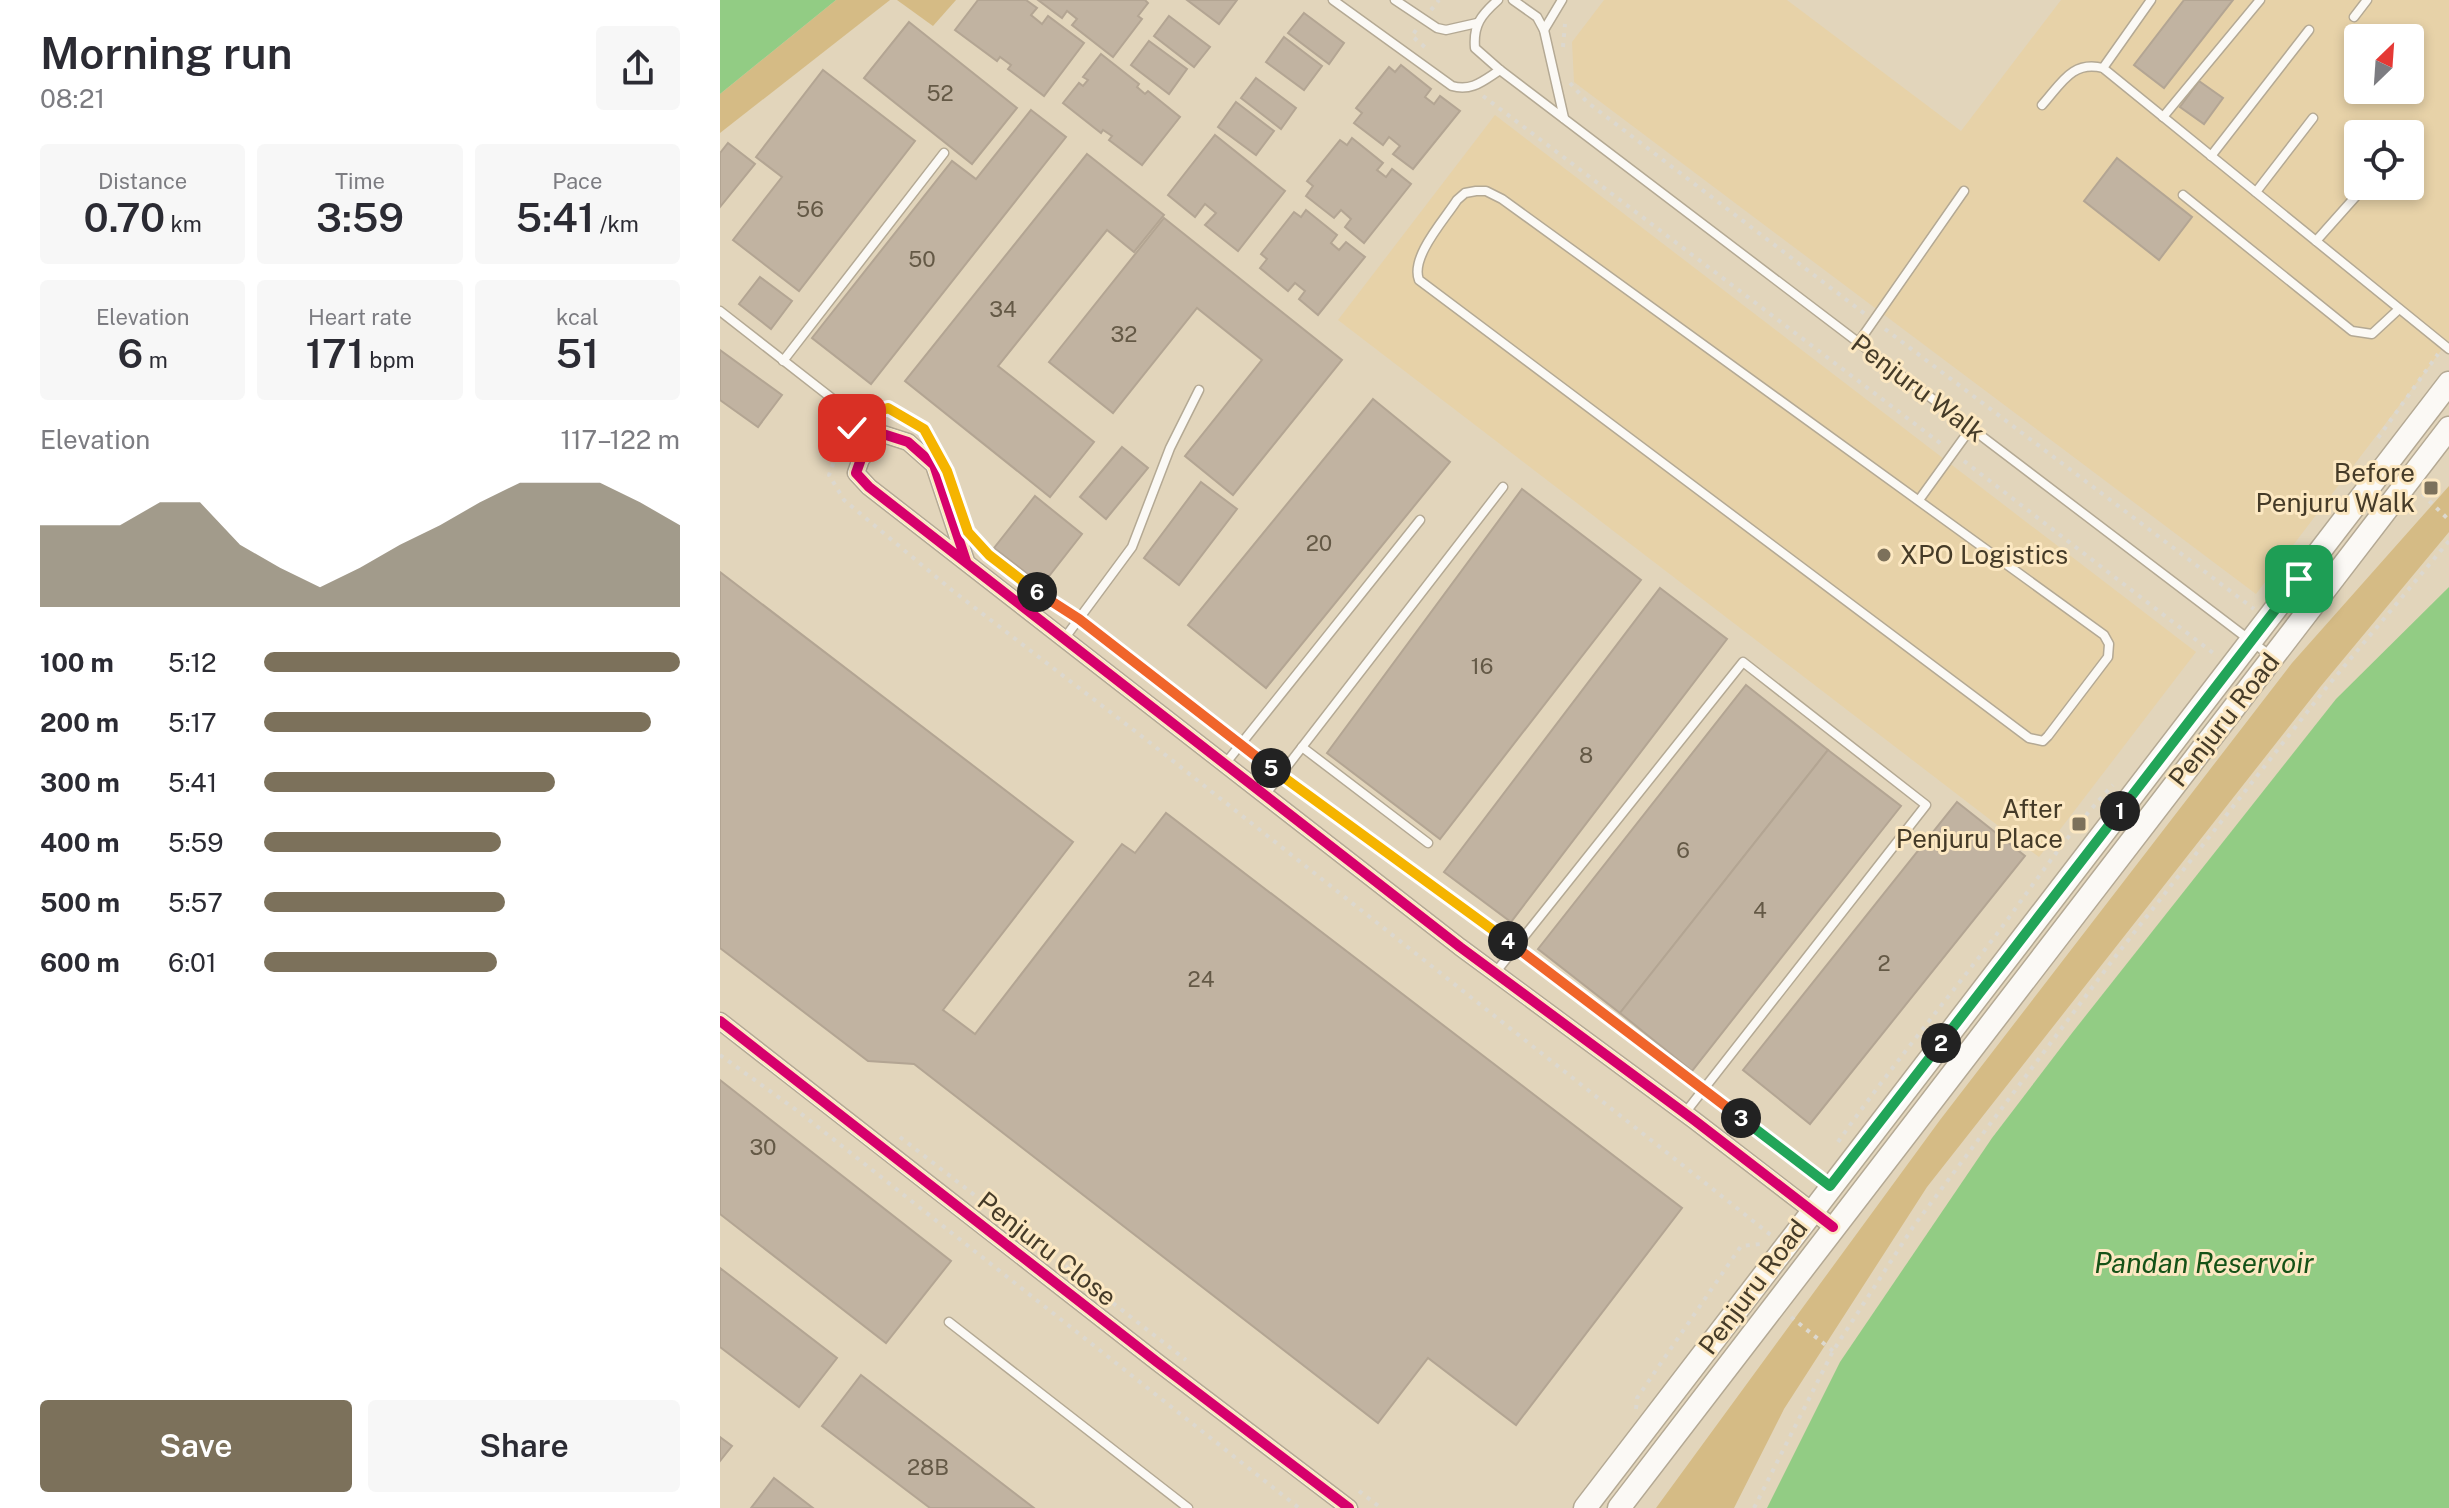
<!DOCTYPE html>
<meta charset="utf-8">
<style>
:root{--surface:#fff;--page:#f7f7f7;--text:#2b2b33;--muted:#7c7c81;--accent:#7c715b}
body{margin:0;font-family:"Public Sans",sans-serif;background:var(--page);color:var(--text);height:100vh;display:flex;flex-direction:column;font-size:30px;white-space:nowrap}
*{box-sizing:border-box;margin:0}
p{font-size:26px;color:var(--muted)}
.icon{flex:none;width:44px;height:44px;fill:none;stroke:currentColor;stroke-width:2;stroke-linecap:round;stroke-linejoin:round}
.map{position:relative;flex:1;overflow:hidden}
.drawer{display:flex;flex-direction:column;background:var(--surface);width:720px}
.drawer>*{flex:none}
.needle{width:52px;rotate:25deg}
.controls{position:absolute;left:1624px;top:24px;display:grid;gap:16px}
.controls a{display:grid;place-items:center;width:80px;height:80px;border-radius:8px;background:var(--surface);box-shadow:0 4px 12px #0003;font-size:40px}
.pin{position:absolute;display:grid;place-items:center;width:68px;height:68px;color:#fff;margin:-34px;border-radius:16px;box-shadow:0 4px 12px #0006}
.km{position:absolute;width:40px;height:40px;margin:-20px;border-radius:50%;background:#222;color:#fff;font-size:22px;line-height:40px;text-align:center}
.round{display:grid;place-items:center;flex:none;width:84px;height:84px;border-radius:8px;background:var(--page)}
.overview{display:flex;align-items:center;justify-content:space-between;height:136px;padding:0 40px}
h1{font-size:44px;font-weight:600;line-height:60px}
.stats{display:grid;grid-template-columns:repeat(3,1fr);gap:12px;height:136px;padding:8px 40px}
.stats div{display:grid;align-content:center;border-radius:8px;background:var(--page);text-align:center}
.stats b{font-size:40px;font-weight:600}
.stats small{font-size:22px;font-weight:400}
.stats p{font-size:22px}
.chart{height:224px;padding:16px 40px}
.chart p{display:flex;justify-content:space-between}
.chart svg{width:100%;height:144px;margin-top:8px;fill:var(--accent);opacity:.7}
.cta{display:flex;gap:16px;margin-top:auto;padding:16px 40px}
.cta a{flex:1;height:92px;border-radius:8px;background:var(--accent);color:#fff;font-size:32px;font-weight:600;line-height:92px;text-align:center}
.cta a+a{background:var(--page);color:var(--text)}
ul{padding:0 40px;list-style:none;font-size:26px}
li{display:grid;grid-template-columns:128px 96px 1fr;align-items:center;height:60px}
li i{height:20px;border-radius:10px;background:var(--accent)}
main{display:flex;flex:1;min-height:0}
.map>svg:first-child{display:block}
.built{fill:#e7d2a8;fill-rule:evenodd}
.green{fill:#d5bb85}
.water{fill:#92cc84}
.building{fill:#c1b3a1;stroke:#b3a593;stroke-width:2}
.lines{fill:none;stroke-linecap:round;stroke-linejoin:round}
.lane-casing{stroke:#b4a994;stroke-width:11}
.street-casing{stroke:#b4a994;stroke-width:19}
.secondary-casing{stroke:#b4a994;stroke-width:25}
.path{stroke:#dcd8cf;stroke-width:4;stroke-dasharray:4 6;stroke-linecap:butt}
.lane{stroke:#fbf9f5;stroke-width:8}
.street{stroke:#fbf9f5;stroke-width:16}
.secondary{stroke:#fbf9f5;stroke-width:22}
.cycleway-casing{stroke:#fce8c2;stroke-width:15}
.cycleway{stroke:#d6006c;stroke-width:10}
.split-1-casing{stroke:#fff;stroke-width:16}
.split-2-casing{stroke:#fff;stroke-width:16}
.split-3-casing{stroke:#fff;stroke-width:16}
.split-4-casing{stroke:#fff;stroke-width:16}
.split-5-casing{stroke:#fff;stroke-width:16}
.split-6-casing{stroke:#fff;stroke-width:16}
.split-7-casing{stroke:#fff;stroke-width:16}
.split-1{stroke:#22a559;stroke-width:10}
.split-2{stroke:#22a559;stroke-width:10}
.split-3{stroke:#22a559;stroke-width:10}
.split-4{stroke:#f0652b;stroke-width:10}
.split-5{stroke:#f5b400;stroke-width:10}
.split-6{stroke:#f0652b;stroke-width:10}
.split-7{stroke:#f5b400;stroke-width:10}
.poi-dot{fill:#7c715b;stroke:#fce8c2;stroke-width:3}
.labels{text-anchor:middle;stroke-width:6;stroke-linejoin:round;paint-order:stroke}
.number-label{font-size:22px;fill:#645946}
.street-label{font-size:26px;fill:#453b28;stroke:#fce8c2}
.poi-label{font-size:26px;fill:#453b28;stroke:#fce8c2;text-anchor:end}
.water-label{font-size:28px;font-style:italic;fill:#155217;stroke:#fce8c2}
</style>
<main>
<section class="drawer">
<div class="overview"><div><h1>Morning run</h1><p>08:21</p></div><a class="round"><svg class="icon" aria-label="share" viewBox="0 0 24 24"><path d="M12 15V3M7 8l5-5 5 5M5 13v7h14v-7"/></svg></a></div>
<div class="stats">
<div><p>Distance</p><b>0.70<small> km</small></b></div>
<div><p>Time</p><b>3:59</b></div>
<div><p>Pace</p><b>5:41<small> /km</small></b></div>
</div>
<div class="stats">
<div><p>Elevation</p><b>6<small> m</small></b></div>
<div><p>Heart rate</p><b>171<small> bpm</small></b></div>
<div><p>kcal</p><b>51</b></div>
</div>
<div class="chart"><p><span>Elevation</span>117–122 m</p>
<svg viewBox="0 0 160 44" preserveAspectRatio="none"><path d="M0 44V19L10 19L20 19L30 12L40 12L50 25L60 32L70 38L80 32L90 25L100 19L110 12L120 6L130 6L140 6L150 12L160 19V44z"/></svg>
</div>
<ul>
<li><b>100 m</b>5:12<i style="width:100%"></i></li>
<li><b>200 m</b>5:17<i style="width:93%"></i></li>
<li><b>300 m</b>5:41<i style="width:70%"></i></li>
<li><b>400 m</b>5:59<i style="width:57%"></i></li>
<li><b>500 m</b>5:57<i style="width:58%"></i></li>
<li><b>600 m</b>6:01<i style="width:56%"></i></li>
</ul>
<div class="cta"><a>Save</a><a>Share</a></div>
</section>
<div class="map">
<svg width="1729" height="1508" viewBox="0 0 1729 1508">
<rect width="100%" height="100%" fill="#e2d5bb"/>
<g class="built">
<path d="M884,0h183l174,131 100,-131h388v340l-193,254 -682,-512 -2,-40zM1638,38h52v52h-52zM1638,134h52v52h-52z"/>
<path d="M775,115l701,537 -157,205 -701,-537z"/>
</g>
<g class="green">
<path d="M116,0h54l-170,133v-39z"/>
<path d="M177,0h59l-23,26z"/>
<path d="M1729,486v46l-128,154 -394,501 -143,222 -50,99h-78l284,-388 352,-457z"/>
</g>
<g class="water">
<path d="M0,0h116l-116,94z"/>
<path d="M1729,587v921h-682l73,-146 152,-224 80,-105 264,-334z"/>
</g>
<g class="building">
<path d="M258,0h48l11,8 -6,7 11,9 6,-8 36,27 -40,53 -36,-27 3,-4 -11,-8 -3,4 -42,-31z"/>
<path d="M318,0h107l3,3 -10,13 4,3 -29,38 -41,-32 5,-6 -10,-8 -5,7z"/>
<path d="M467,0h50l-18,24z"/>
<path d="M1464,0h49l-69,88 -30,-23z"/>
<path d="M584,13l40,30 -15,21 -41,-31z"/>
<path d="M449,16l41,31 -16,20 -40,-31z"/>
<path d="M189,22l108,86 -45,56 -108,-86z"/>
<path d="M564,37l38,29 -18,24 -38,-28z"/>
<path d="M429,41l38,28 -18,25 -38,-29z"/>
<path d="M381,54l38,30 -2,3 8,7 3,-3 32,26 -38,48 -33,-25 3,-4 -9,-6 -2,3 -38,-30 16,-20 4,3 5,-6 -5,-3z"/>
<path d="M681,65l30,24 -6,8 9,7 6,-8 20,15 -47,58 -20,-15 7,-8 -11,-9 -6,8 -29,-22 8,-10 -6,-5 33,-41 6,5z"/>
<path d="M103,70l92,71 -116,150 -66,-51 49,-63 -26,-20z"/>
<path d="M536,78l40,30 -15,21 -40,-31z"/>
<path d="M1479,81l24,17 -19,26 -24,-17z"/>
<path d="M516,102l38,29 -18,24 -38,-28z"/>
<path d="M311,110l35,27 -195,247 -59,-46 140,-177 24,18z"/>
<path d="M495,135l70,56 -47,60 -33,-26 11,-12 -11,-9 -10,13 -27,-22z"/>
<path d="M632,138l31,25 -6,7 9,7 6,-8 19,15 -47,59 -19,-16 6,-8 -10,-9 -7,8 -28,-22 7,-10 -6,-5 33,-41 7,5z"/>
<path d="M8,143l27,21 -35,43v-54z"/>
<path d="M367,154l77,61 -30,37 -27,-22 -109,136 96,76 -44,55 -145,-116z"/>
<path d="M1397,158l75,59 -33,43 -75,-59z"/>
<path d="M586,210l31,25 -6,8 8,7 7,-8 19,15 -47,58 -19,-16 6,-8 -10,-8 -7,8 -28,-23 7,-9 -6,-5 33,-42 7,5z"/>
<path d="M444,218l178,142 -109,135 -48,-39 77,-96 -65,-52 -84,105 -64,-51z"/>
<path d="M40,277l32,24 -21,28 -32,-25z"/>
<path d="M0,350l62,45 -24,32 -38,-27z"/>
<path d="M653,399l77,63 -184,226 -78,-63z"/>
<path d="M402,447l26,21 -42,51 -26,-22z"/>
<path d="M481,482l36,27 -58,76 -35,-27z"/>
<path d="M802,489l119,91 -201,259 -113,-86z"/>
<path d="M315,496l47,38 -40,51 -48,-37z"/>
<path d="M0,572l353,270 -130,168 32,24 147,-190 13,9 31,-40 516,395 -166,217 -88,-67 -50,65 -464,-359 -46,-3 -148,-113z"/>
<path d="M940,588l67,51 -216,283 -67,-50z"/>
<path d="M1026,685l82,65 -208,263 -82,-64z"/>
<path d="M1108,750l73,56 -209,265 -72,-58z"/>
<path d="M1237,802l68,54 -215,268 -67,-54z"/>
<path d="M0,1080l231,181 -65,82 -166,-129z"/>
<path d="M0,1268l117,90 -38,49 -79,-60z"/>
<path d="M141,1375l173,133h-104l-108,-82z"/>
<path d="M0,1437l12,9 -12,15z"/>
<path d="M54,1478l39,30h-62z"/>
</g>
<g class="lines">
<g class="lane-casing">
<g id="lane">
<path d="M613,0l119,86c20,6 32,-6 48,-16"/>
<path d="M675,0l42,28 9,2 31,-7"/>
<path d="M778,0c-17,15 -25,25 -23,48l25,22 772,587"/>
<path d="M793,0l24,17 7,13 20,88"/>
<path d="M1634,17l13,-17"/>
<path d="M824,30l18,-30"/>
<path d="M1383,68l48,-68"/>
<path d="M1322,105c19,-21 30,-45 61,-37l346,281"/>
<path d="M1443,117l97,-117"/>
<path d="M1491,156l98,-126"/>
<path d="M756,191h10l16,8 602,436 5,9 -1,13 -60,79 -5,5 -14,-3 -610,-458c-9,-23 26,-61 38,-80l8,-7z"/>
<path d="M1536,192l57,-74"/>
<path d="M1463,195l169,136 20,3 27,-25"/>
<path d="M1596,241l49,-55"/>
<path d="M0,311l141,110 17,18"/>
<path d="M1138,343l106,-152"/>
<path d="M63,361l161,-208"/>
<path d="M1199,500l52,-72"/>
<path d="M344,639l68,-92 38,-99 29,-58"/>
<path d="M582,747l126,96"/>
<path d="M505,764l195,-244"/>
<path d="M545,795l238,-308"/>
<path d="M775,973l248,-311 183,143 -241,308"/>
<path d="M229,1322l239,186"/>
</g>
</g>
<g class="street-casing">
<g id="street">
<path d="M246,561l-32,-96 -26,-23 -25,-8 -22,25 -5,14 13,14 591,460 234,173 139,107"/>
<path d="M0,1021l437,341 192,146"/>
</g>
</g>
<g class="secondary-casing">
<g id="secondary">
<path d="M865,1508l864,-1125"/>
<path d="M899,1508l830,-1080"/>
</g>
</g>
<g class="path">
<path d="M711,10l8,-10"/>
<path d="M696,30l-4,6 15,13"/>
<path d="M843,47l2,-23"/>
<path d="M850,83l17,19 278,212"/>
<path d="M763,96l461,350"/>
<path d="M1165,329l369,280"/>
<path d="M153,414l15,-6 36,21 2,5"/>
<path d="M132,428l-15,25 -8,22 15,25 109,91 191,147 628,498"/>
<path d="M1658,438l60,-84"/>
<path d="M1244,461l253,195"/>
<path d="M1702,494l27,26"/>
<path d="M260,545l36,31"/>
<path d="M312,589l36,23"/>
<path d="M369,626l141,111"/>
<path d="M530,752l21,16"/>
<path d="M571,783l216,157"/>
<path d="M807,955l168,128"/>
<path d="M0,1055l79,57 500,396"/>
<path d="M991,1096l105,79"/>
<path d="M180,1137l286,223"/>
<path d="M1118,1142c49,-70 103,-135 155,-203 39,-52 75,-107 120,-154"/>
<path d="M1071,1317l42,34"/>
<path d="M916,1409l1,-11 104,-152 20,-2"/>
<path d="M639,1491l22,17"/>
<path d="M1034,1508l79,-157 80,-124 202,-270 211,-269 123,-147"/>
</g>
<use href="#lane" class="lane"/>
<use href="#street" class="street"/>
<use href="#secondary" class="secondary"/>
<g class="cycleway-casing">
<g id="cycleway">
<path d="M246,561l-32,-96 -26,-23 -25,-8 -22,25 -5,14 13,14 591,460 234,173 139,107"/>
<path d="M0,1021l437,341 192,146"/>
</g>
</g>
<use href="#cycleway" class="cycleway"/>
</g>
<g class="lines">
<g class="split-1-casing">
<path id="split-1" d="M1400,811l179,-232"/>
</g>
<g class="split-2-casing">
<path id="split-2" d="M1221,1043l179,-232"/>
</g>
<g class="split-3-casing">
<path id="split-3" d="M1021,1118l89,68 111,-143"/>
</g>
<g class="split-4-casing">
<path id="split-4" d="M788,941l233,177"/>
</g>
<g class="split-5-casing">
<path id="split-5" d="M551,768l237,173"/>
</g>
<g class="split-6-casing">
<path id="split-6" d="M317,592l42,27 192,149"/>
</g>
<g class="split-7-casing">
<path id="split-7" d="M132,428l14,-12 22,-8 36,21 23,42 21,61 21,23 48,37"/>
</g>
<use href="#split-1" class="split-1"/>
<use href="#split-2" class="split-2"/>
<use href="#split-3" class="split-3"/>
<use href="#split-4" class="split-4"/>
<use href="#split-5" class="split-5"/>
<use href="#split-6" class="split-6"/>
<use href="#split-7" class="split-7"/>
</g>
<g class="poi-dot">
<rect x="1703" y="480" width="16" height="16" rx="4"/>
<circle cx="1164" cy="555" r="8"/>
<rect x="1351" y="816" width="16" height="16" rx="4"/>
</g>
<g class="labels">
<g class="number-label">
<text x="220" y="101">52</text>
<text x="90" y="217">56</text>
<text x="202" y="267">50</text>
<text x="283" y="317">34</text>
<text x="404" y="342">32</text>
<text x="599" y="551">20</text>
<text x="762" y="674">16</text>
<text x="866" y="763">8</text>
<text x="963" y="858">6</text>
<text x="1040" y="918">4</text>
<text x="1164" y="971">2</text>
<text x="481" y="987">24</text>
<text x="43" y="1155">30</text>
<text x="208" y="1475">28B</text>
</g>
<g class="street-label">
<text transform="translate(1198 388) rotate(37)" y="9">Penjuru Walk</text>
<text transform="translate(1504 720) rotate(-52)" y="9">Penjuru Road</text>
<text transform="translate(327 1249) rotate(38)" y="9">Penjuru Close</text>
<text transform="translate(1033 1287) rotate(-53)" y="9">Penjuru Road</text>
</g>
<g class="poi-label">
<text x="1695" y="482">Before<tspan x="1695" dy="30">Penjuru Walk</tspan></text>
<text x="1180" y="564" text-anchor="start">XPO Logistics</text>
<text x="1343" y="818">After<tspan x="1343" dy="30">Penjuru Place</tspan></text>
</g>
<g class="water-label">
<text x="1484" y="1273">Pandan Reservoir</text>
</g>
</g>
</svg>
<div class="controls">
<a><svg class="needle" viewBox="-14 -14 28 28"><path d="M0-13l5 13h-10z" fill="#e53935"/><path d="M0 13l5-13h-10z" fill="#7c7c81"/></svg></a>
<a><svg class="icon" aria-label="locate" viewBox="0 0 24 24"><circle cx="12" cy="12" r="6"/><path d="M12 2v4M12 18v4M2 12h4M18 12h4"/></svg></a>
</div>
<div class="pin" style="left:1579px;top:579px;background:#1e9e55"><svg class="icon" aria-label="arrive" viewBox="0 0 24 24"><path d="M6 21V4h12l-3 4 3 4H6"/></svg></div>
<div class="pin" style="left:132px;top:428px;background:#d93025"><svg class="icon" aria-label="check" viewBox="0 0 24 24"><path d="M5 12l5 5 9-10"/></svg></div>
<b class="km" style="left:1400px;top:811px">1</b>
<b class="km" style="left:1221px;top:1043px">2</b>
<b class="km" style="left:1021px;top:1118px">3</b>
<b class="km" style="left:788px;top:941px">4</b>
<b class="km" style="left:551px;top:768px">5</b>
<b class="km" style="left:317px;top:592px">6</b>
</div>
</main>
